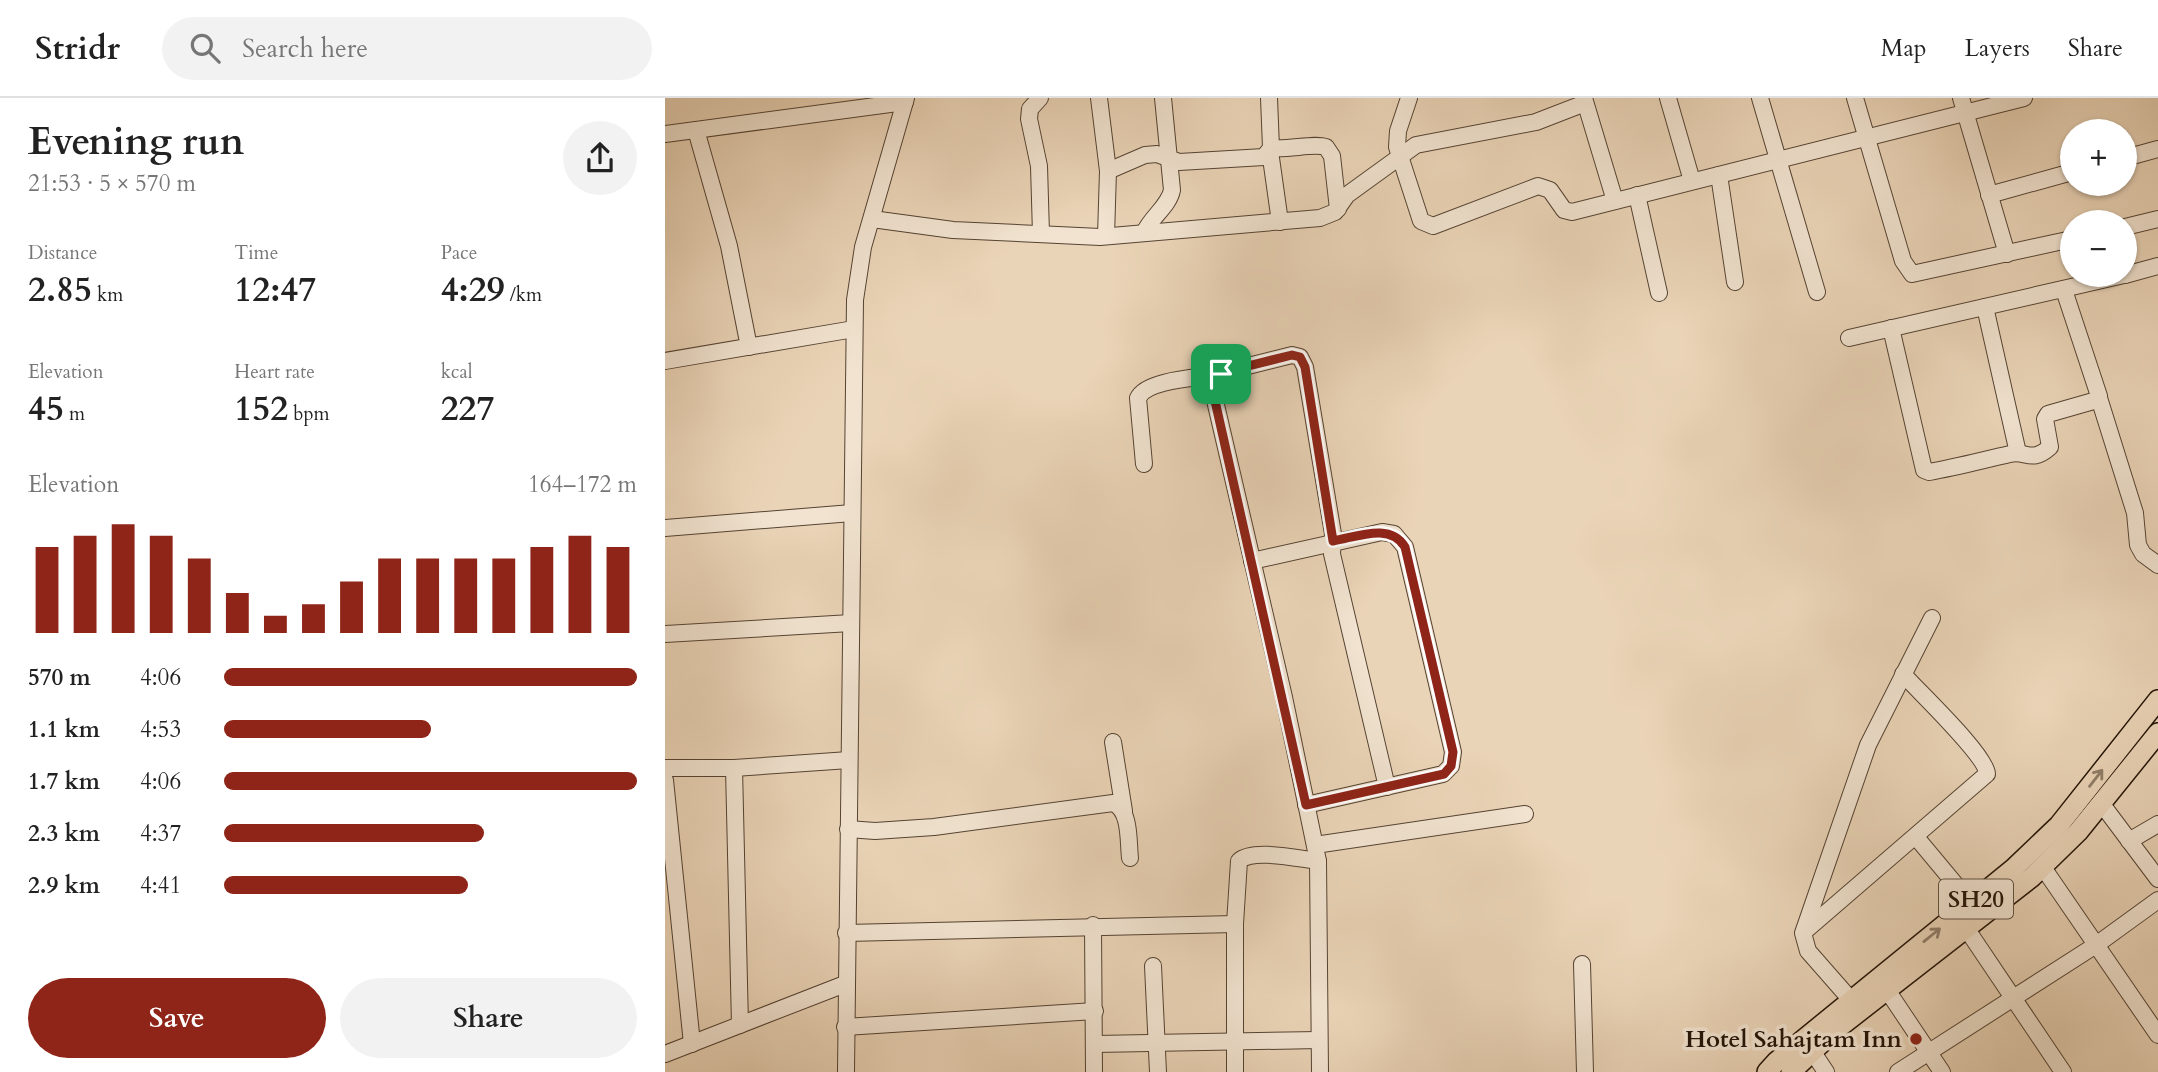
<!DOCTYPE html>
<meta charset="utf-8">
<style>
:root{--surface:#fff;--page:#f2f2f2;--text:#222;--muted:#767676;--line:#e0e0e0;--accent:#8f2418}
body{margin:0;font-family:Cardo,serif;background:var(--page);color:var(--text);height:100vh;display:flex;flex-direction:column;font-size:26px;white-space:nowrap}
*{box-sizing:border-box;margin:0}
p{font-size:23px;color:var(--muted)}
.icon{flex:none;width:38px;height:38px;fill:none;stroke:currentColor;stroke-width:2;stroke-linecap:round;stroke-linejoin:round}
.map{position:relative;flex:1;overflow:hidden}
.panel{display:flex;flex-direction:column;background:var(--surface);width:665px}
.panel>*{flex:none}
.fabs{position:absolute;left:1395px;top:21px;display:grid;gap:14px}
.fabs a{display:grid;place-items:center;width:77px;height:77px;border-radius:50%;background:var(--surface);box-shadow:0 2px 5px #0004;font-size:35px}
.pin{position:absolute;display:grid;place-items:center;width:60px;height:60px;color:#fff;margin:-30px;border-radius:14px;box-shadow:0 4px 10px #0006}
.round{display:grid;place-items:center;flex:none;width:74px;height:74px;border-radius:37px;background:var(--page)}
.overview{display:flex;align-items:center;justify-content:space-between;height:119px;padding:0 28px}
h1{font-size:38px;font-weight:700;line-height:52px}
.metrics{display:grid;grid-template-columns:repeat(3,1fr);gap:10px;height:119px;padding:7px 28px}
.metrics div{display:grid;align-content:center}
.metrics b{font-size:35px;font-weight:700}
.metrics small{font-size:19px;font-weight:400}
.metrics p{font-size:19px}
.chart{height:196px;padding:14px 28px}
.chart p{display:flex;justify-content:space-between}
.chart svg{width:100%;height:126px;margin-top:7px;stroke:var(--accent);stroke-width:6}
.primary-button{display:flex;gap:14px;margin-top:auto;padding:14px 28px}
.primary-button a{flex:1;height:80px;border-radius:42px;background:var(--accent);color:#fff;font-size:28px;font-weight:700;line-height:80px;text-align:center}
.primary-button a+a{background:var(--page);color:var(--text)}
ul{padding:0 28px;list-style:none;font-size:23px}
li{display:grid;grid-template-columns:112px 84px 1fr;align-items:center;height:52px}
li i{height:18px;border-radius:9px;background:var(--accent)}
header{display:flex;align-items:center;gap:42px;box-sizing:border-box;height:98px;padding:0 35px;background:var(--surface);border-bottom:2px solid var(--line)}
header strong{font-size:33px}
nav{display:flex;gap:38px;margin-inline-start:auto;font-size:24px}
.search{width:490px;height:63px;background:var(--page);display:flex;align-items:center;gap:18px;box-sizing:border-box;padding:0 24px;border-radius:38px;color:var(--muted);font-size:26px}
main{display:flex;flex:1;min-height:0}
.map>svg:first-child{display:block}
.lines{fill:none;stroke-linecap:round;stroke-linejoin:round}
.minor-casing{stroke:#554333;stroke-width:18}
.major-casing{stroke:#231307;stroke-width:22}
.minor{stroke:#f1e3d0;stroke-width:16}
.major{stroke:#ead4b7;stroke-width:19}
.oneway{stroke:#907d68}
.route-casing{stroke:#fff;stroke-width:14}
.route{stroke:#8f2418;stroke-width:9}
.poi-dot{fill:#8f2418;stroke:#f1e3d0;stroke-width:2.5}
.labels{text-anchor:middle;stroke-width:7;stroke-linejoin:round;paint-order:stroke}
.shield{fill:#f1e3d0;stroke:#615143;stroke-width:2}
.shield-label{font-size:23px;font-weight:bold;fill:#231307}
.poi-label{font-size:24px;font-weight:bold;fill:#231307;stroke:#f1e3d0;text-anchor:end}
</style>
<header>
<strong>Stridr</strong>
<div class="search"><svg class="icon" aria-label="search" viewBox="0 0 24 24"><circle cx="10" cy="10" r="6"/><path d="M15 15l6 6"/></svg>Search here</div>
<nav><a>Map</a><a>Layers</a><a>Share</a></nav>
</header>
<main>
<section class="panel">
<div class="overview"><div><h1>Evening run</h1><p>21:53 · 5 × 570 m</p></div><a class="round"><svg class="icon" aria-label="share" viewBox="0 0 24 24"><path d="M12 15V3M7 8l5-5 5 5M5 13v7h14v-7"/></svg></a></div>
<div class="metrics">
<div><p>Distance</p><b>2.85<small> km</small></b></div>
<div><p>Time</p><b>12:47</b></div>
<div><p>Pace</p><b>4:29<small> /km</small></b></div>
</div>
<div class="metrics">
<div><p>Elevation</p><b>45<small> m</small></b></div>
<div><p>Heart rate</p><b>152<small> bpm</small></b></div>
<div><p>kcal</p><b>227</b></div>
</div>
<div class="chart"><p><span>Elevation</span>164–172 m</p>
<svg viewBox="0 0 160 44" preserveAspectRatio="none"><path d="M5 44V14M15 44V10M25 44V6M35 44V10M45 44V18M55 44V30M65 44V38M75 44V34M85 44V26M95 44V18M105 44V18M115 44V18M125 44V18M135 44V14M145 44V10M155 44V14"/></svg>
</div>
<ul>
<li><b>570 m</b>4:06<i style="width:100%"></i></li>
<li><b>1.1 km</b>4:53<i style="width:50%"></i></li>
<li><b>1.7 km</b>4:06<i style="width:100%"></i></li>
<li><b>2.3 km</b>4:37<i style="width:63%"></i></li>
<li><b>2.9 km</b>4:41<i style="width:59%"></i></li>
</ul>
<div class="primary-button"><a>Save</a><a>Share</a></div>
</section>
<div class="map">
<svg width="1493" height="974" viewBox="0 0 1493 974">
<rect width="100%" height="100%" fill="#ead4b7"/>
<filter id="stains"><feTurbulence type="fractalNoise" baseFrequency=".00286" numOctaves="4"/><feColorMatrix values="0 0 0 0 .2 0 0 0 0 .09 0 0 0 0 .02 0 0 0 .5 -.17"/></filter>
<radialGradient id="worn" r=".72"><stop offset=".6" stop-color="#630" stop-opacity="0"/><stop offset="1" stop-color="#630" stop-opacity=".3"/></radialGradient>
<g class="lines">
<g class="minor-casing">
<g id="minor">
<path d="M375,0l-10,11 -1,10 10,47 2,68"/>
<path d="M434,0l9,73 -2,65"/>
<path d="M744,0l-11,33 -1,16 24,74 12,5 105,-40 12,4 14,20 8,2 452,-114"/>
<path d="M919,0l31,103"/>
<path d="M1003,0l24,83"/>
<path d="M1095,0l57,194"/>
<path d="M1190,0l48,163 9,13 160,-35"/>
<path d="M1296,0l46,156"/>
<path d="M31,32l33,116 20,101"/>
<path d="M0,36l240,-32"/>
<path d="M606,50c18,2 43,-5 55,-1l6,9 6,53"/>
<path d="M605,53l10,71"/>
<path d="M1460,60l33,-9"/>
<path d="M443,73l37,-16 12,-1 22,8 85,-5 7,-9 -2,-50"/>
<path d="M1054,77l16,107"/>
<path d="M972,97l22,98"/>
<path d="M1324,97l83,-23"/>
<path d="M207,121l81,11 147,7 220,-19 15,-6 12,-17 69,-50 120,-23 49,-19"/>
<path d="M1460,129l33,-8"/>
<path d="M479,135c7,-16 25,-27 28,-43l-9,-92"/>
<path d="M1460,177l33,-9"/>
<path d="M1320,209l33,146"/>
<path d="M1226,230l33,142 5,2c28,-5 54,-12 81,-18 16,-4 21,10 40,-7l-5,-28 3,-5 49,-14 2,-4 -35,-106"/>
<path d="M1184,240l275,-63"/>
<path d="M0,263l189,-32"/>
<path d="M1434,300l36,115 3,32 5,9 15,11"/>
<path d="M479,366l-6,-66c9,-19 63,-20 83,-24"/>
<path d="M0,430l187,-15"/>
<path d="M587,463l130,-29 12,2 11,13 48,205 -2,14 -8,8 -137,31"/>
<path d="M0,536l186,-11"/>
<path d="M448,644l11,69"/>
<path d="M0,670h69l115,-8"/>
<path d="M69,670l6,257"/>
<path d="M0,682l27,264"/>
<path d="M1436,705l57,76"/>
<path d="M183,731l27,2 59,-4 179,-24c18,7 15,39 17,55"/>
<path d="M1251,739l55,66"/>
<path d="M1464,743l29,-17"/>
<path d="M650,747l210,-31"/>
<path d="M1377,768l116,169"/>
<path d="M428,827l1,147"/>
<path d="M1301,830l97,144"/>
<path d="M1140,833l182,-157c0,-18 -68,-82 -84,-100"/>
<path d="M181,835l389,-9"/>
<path d="M917,866l3,108"/>
<path d="M488,868l5,106"/>
<path d="M1222,892l55,82"/>
<path d="M1186,902l-43,-49 -5,-18 65,-188 64,-127"/>
<path d="M180,929l250,-16"/>
<path d="M430,946l224,-4"/>
<path d="M1147,953l14,21"/>
<path d="M0,956l180,-70"/>
<path d="M181,974l9,-772 8,-53 43,-149"/>
<path d="M570,974v-148l4,-63c14,-13 60,-2 79,0"/>
<path d="M655,974l-2,-211 -34,-164 -71,-305 4,-14 11,-7 64,-16 8,2 5,10 28,167 -1,20 55,233"/>
<path d="M1233,974l198,-127 62,-45"/>
</g>
</g>
<g class="major-casing">
<g id="major">
<path d="M1102,974l10,-11 237,-193 45,-43 99,-125"/>
<path d="M1126,974l42,-40 199,-155 46,-45 80,-99"/>
</g>
</g>
<use href="#minor" class="minor"/>
<use href="#major" class="major"/>
</g>
<defs><path id="oneway-shaft" d="M-6 0H5M1.5-3L5.5 0L1.5 3" fill="none" stroke-width="1.6" stroke-linecap="round" stroke-linejoin="round" transform="scale(1.75)"/></defs>
<g class="oneway">
<use href="#oneway-shaft" transform="translate(1431 680) rotate(-52)"/>
<use href="#oneway-shaft" transform="translate(1267 837) rotate(-39)"/>
</g>
<g class="lines">
<g class="route-casing">
<path id="route" d="M627,257l8,2 5,10 28,174c24,-4 57,-19 72,6l48,205 -2,14 -7,8 -138,31 -93,-413 4,-15 11,-6z"/>
</g>
<use href="#route" class="route"/>
</g>
<circle class="poi-dot" cx="1251" cy="941" r="7"/>
<g class="labels">
<rect class="shield" x="1274" y="781.5" width="74" height="39" rx="5"/>
<g class="shield-label">
<text x="1311" y="809">SH20</text>
</g>
<g class="poi-label">
<text x="1237" y="949">Hotel Sahajtam Inn</text>
</g>
</g>
<rect width="100%" height="100%" filter="url(#stains)"/>
<rect width="100%" height="100%" fill="url(#worn)"/>
</svg>
<div class="fabs">
<a>+</a>
<a>−</a>
</div>
<div class="pin" style="left:556px;top:276px;background:#1e9e55"><svg class="icon" aria-label="arrive" viewBox="0 0 24 24"><path d="M6 21V4h12l-3 4 3 4H6"/></svg></div>
</div>
</main>
